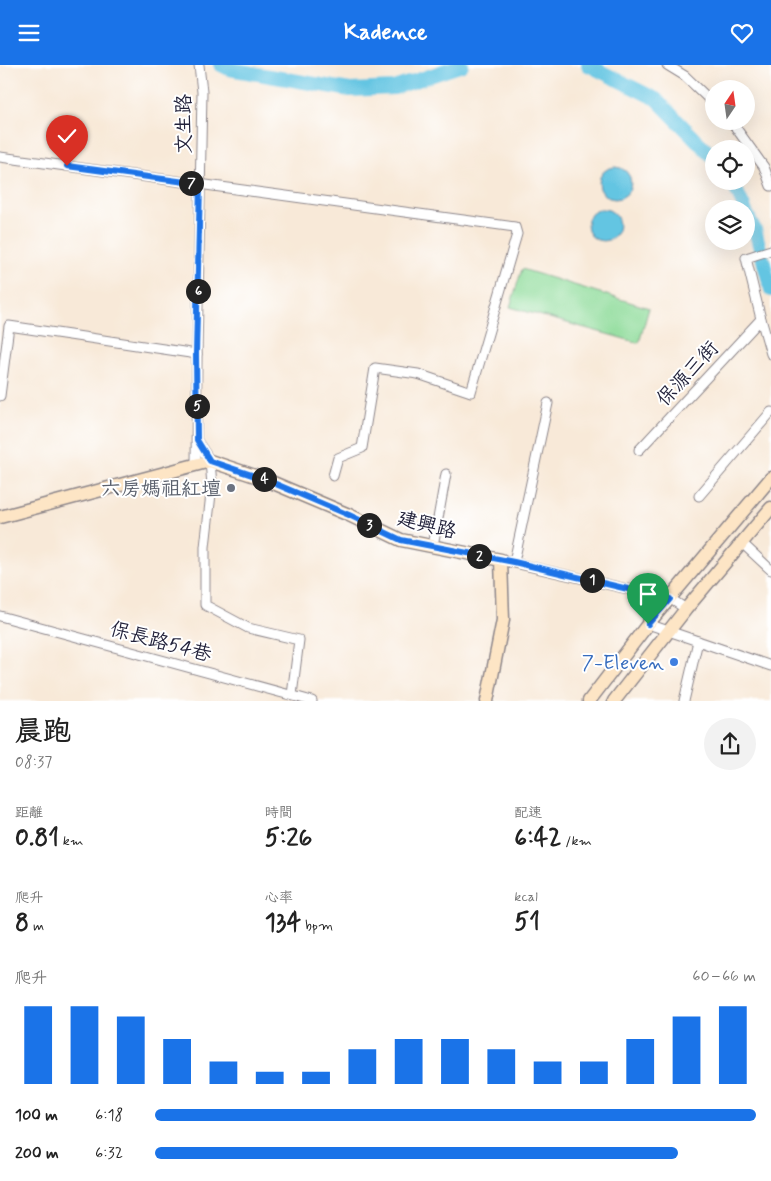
<!DOCTYPE html>
<html lang="zh-TW">
<meta charset="utf-8">
<style>
:root{--surface:#fff;--page:#f2f2f2;--text:#222;--muted:#767676;--accent:#1a73e8}
body{margin:0;font-family:Mynerve,"LXGW WenKai TC",sans-serif;background:var(--page);color:var(--text);height:100vh;display:flex;flex-direction:column;font-size:19px;white-space:nowrap}
*{box-sizing:border-box;margin:0}
p{font-size:16px;color:var(--muted)}
.icon{flex:none;width:28px;height:28px;fill:none;stroke:currentColor;stroke-width:2;stroke-linecap:round;stroke-linejoin:round}
.map{position:relative;height:636px;overflow:hidden}
.side{display:flex;flex-direction:column;background:var(--surface);flex:1}
.side>*{flex:none}
.needle{width:32px;rotate:13deg}
.tools{position:absolute;left:705px;top:15px;display:grid;gap:10px}
.tools a{display:grid;place-items:center;width:50px;height:50px;border-radius:50%;background:var(--surface);box-shadow:0 5px 20px #0002;font-size:25px}
.pin{position:absolute;display:grid;place-items:center;width:42px;height:42px;color:#fff;margin:-51px -21px;border-radius:50% 50% 50% 0;rotate:-45deg;box-shadow:0 0 5px #0007}
.pin .icon{rotate:45deg}
.km{position:absolute;width:25px;height:25px;margin:-12px;border-radius:50%;background:#222;color:#fff;font-size:14px;line-height:25px;text-align:center}
.round{display:grid;place-items:center;flex:none;width:52px;height:52px;border-radius:26px;background:var(--page)}
.head{display:flex;align-items:center;justify-content:space-between;height:85px;padding:0 15px}
h1{font-size:28px;font-weight:700;line-height:38px}
.metrics{display:grid;grid-template-columns:repeat(3,1fr);gap:8px;height:85px;padding:5px 15px}
.metrics div{display:grid;align-content:center}
.metrics b{font-size:25px;font-weight:700}
.metrics small{font-size:14px;font-weight:400}
.metrics p{font-size:14px}
.chart{height:140px;padding:10px 15px}
.chart p{display:flex;justify-content:space-between}
.chart svg{width:100%;height:90px;margin-top:5px;stroke:var(--accent);stroke-width:6}
ul{padding:0 15px;list-style:none;font-size:16px}
li{display:grid;grid-template-columns:80px 60px 1fr;align-items:center;height:38px}
li i{height:12px;border-radius:6px;background:var(--accent)}
header{display:flex;justify-content:space-between;align-items:center;height:65px;padding:0 15px;background:var(--accent);color:#fff;font-size:22px;font-weight:700}
.map>svg:first-child{display:block}
.green{fill:#8ddb99;stroke:#587e6a}
.water{fill:#64c5e2;stroke:#43748e}
.lines{fill:none;stroke-linecap:round;stroke-linejoin:round}
.river{stroke:#64c5e2;stroke-width:14}
.street-casing{stroke:#8d868a;stroke-width:11}
.secondary-casing{stroke:#8d868a;stroke-width:15}
.street{stroke:#fff;stroke-width:9}
.secondary{stroke:#fde5c5;stroke-width:12}
.route-casing{stroke:#fff;stroke-width:10}
.route{stroke:#1a73e8;stroke-width:6}
.worship-dot{fill:#6b7280;stroke:#fff;stroke-width:2}
.shop-dot{fill:#3f7fe0;stroke:#fff;stroke-width:2}
.labels{text-anchor:middle;stroke-width:4;stroke-linejoin:round;paint-order:stroke}
.street-label{font-size:20px;fill:#22223b;stroke:#fff}
.worship-label{font-size:20px;fill:#5b616d;stroke:#fff;text-anchor:end}
.shop-label{font-size:20px;fill:#366cbe;stroke:#fff;text-anchor:end}
</style>
<header><svg class="icon" aria-label="menu" viewBox="0 0 24 24"><path d="M4 6h16M4 12h16M4 18h16"/></svg>Kadence<svg class="icon" aria-label="heart" viewBox="0 0 24 24"><path d="M12 20l-8-8c-3-5 5-10 8-4 3-6 11-1 8 4z"/></svg></header>
<div class="map">
<svg width="771" height="636" viewBox="0 0 771 636">
<rect width="100%" height="100%" fill="#fff"/>
<filter id="ink" filterUnits="userSpaceOnUse"><feTurbulence type="fractalNoise" baseFrequency=".02" numOctaves="2"/><feDisplacementMap in="SourceGraphic" scale="10" xChannelSelector="R" yChannelSelector="G"/><feConvolveMatrix kernelMatrix="1 2 1 2 8 2 1 2 1" color-interpolation-filters="sRGB"/></filter>
<filter id="wash" filterUnits="userSpaceOnUse"><feTurbulence type="fractalNoise" baseFrequency=".0096" numOctaves="4" result="noise"/><feDisplacementMap in="SourceGraphic" scale="20" xChannelSelector="R" yChannelSelector="G"/><feGaussianBlur stdDeviation="1.12" result="paint"/><feColorMatrix in="noise" values="0 0 0 0 0 0 0 0 0 0 0 0 0 0 0 0 0 1.4 0 .05"/><feComposite in="paint" operator="in"/></filter>
<g filter="url(#wash)">
<rect width="100%" height="100%" fill="#f8e9d8"/>
<path class="green" d="M522,204l127,39 -10,35 -129,-36z"/>
<g class="water">
<circle cx="615" cy="118" r="16"/>
<circle cx="603" cy="160" r="16"/>
</g>
<g class="lines">
<g class="river">
<path d="M221,0l8,4 121,21 44,-2 68,-23"/>
<path d="M588,0l68,34 58,59"/>
<path d="M732,116l13,28"/>
<path d="M746,147l9,18 16,60"/>
</g>
</g>
</g>
<g filter="url(#ink)">
<g class="lines">
<g class="street-casing">
<g id="street">
<path d="M667,0l18,11 29,28"/>
<path d="M731,56l33,46 7,19"/>
<path d="M0,92l515,70 2,7 -46,158 -53,-18 -43,-6 -13,80 -24,10 -5,18"/>
<path d="M771,185l-25,8 15,61 10,35"/>
<path d="M0,331l9,-70 188,28"/>
<path d="M197,376l13,20 2,24 -7,62v58l43,23 51,12 -7,55"/>
<path d="M639,385l122,-131"/>
<path d="M196,399l1,-110 5,-262 -3,-27"/>
<path d="M699,431l72,-84"/>
<path d="M742,478l29,27"/>
<path d="M433,481l13,-72"/>
<path d="M501,495l170,39 15,10"/>
<path d="M514,497l34,-159"/>
<path d="M0,551l312,85"/>
<path d="M648,559l123,42"/>
<path d="M684,636l14,-60"/>
</g>
</g>
<g class="secondary-casing">
<g id="secondary">
<path d="M0,452l210,-56 54,18 85,36 52,25 100,20 2,60 -16,81"/>
<path d="M589,636l59,-77 123,-146"/>
<path d="M614,636l72,-92 85,-101"/>
</g>
</g>
<use href="#street" class="street"/>
<use href="#secondary" class="secondary"/>
</g>
</g>
<g class="lines" filter="url(#ink)">
<g class="route-casing">
<path id="route" d="M67,101l133,18 -4,170 1,86 13,21 54,18 85,36 52,25 113,22 156,37 -22,25"/>
</g>
<use href="#route" class="route"/>
</g>
<circle class="worship-dot" cx="231" cy="423" r="5"/>
<circle class="shop-dot" cx="674" cy="597" r="5"/>
<g class="labels">
<g class="street-label">
<text transform="translate(183 59) rotate(-90)" y="7">文生路</text>
<text transform="translate(687 308) rotate(-47)" y="7">保源三街</text>
<text transform="translate(427 459) rotate(14)" y="7">建興路</text>
<text transform="translate(161 576) rotate(15)" y="7">保長路54巷</text>
</g>
<g class="worship-label">
<text x="221" y="430">六房媽祖紅壇</text>
</g>
<g class="shop-label">
<text x="664" y="604">7-Eleven</text>
</g>
</g>
</svg>
<div class="tools">
<a><svg class="needle" viewBox="-14 -14 28 28"><path d="M0-13l5 13h-10z" fill="#e53935"/><path d="M0 13l5-13h-10z" fill="#767676"/></svg></a>
<a><svg class="icon" aria-label="locate" viewBox="0 0 24 24"><circle cx="12" cy="12" r="6"/><path d="M12 2v4M12 18v4M2 12h4M18 12h4"/></svg></a>
<a><svg class="icon" aria-label="layers" viewBox="0 0 24 24"><path d="M12 4l9 5-9 5-9-5zM3 14l9 5 9-5"/></svg></a>
</div>
<div class="pin" style="left:648px;top:559px;background:#1e9e55"><svg class="icon" aria-label="arrive" viewBox="0 0 24 24"><path d="M6 21V4h12l-3 4 3 4H6"/></svg></div>
<div class="pin" style="left:67px;top:101px;background:#d93025"><svg class="icon" aria-label="check" viewBox="0 0 24 24"><path d="M5 12l5 5 9-10"/></svg></div>
<b class="km" style="left:592px;top:515px">1</b>
<b class="km" style="left:479px;top:491px">2</b>
<b class="km" style="left:369px;top:460px">3</b>
<b class="km" style="left:264px;top:414px">4</b>
<b class="km" style="left:197px;top:341px">5</b>
<b class="km" style="left:198px;top:226px">6</b>
<b class="km" style="left:191px;top:118px">7</b>
</div>
<section class="side">
<div class="head"><div><h1>晨跑</h1><p>08:37</p></div><a class="round"><svg class="icon" aria-label="share" viewBox="0 0 24 24"><path d="M12 15V3M7 8l5-5 5 5M5 13v7h14v-7"/></svg></a></div>
<div class="metrics">
<div><p>距離</p><b>0.81<small> km</small></b></div>
<div><p>時間</p><b>5:26</b></div>
<div><p>配速</p><b>6:42<small> /km</small></b></div>
</div>
<div class="metrics">
<div><p>爬升</p><b>8<small> m</small></b></div>
<div><p>心率</p><b>134<small> bpm</small></b></div>
<div><p>kcal</p><b>51</b></div>
</div>
<div class="chart"><p><span>爬升</span>60–66 m</p>
<svg viewBox="0 0 160 44" preserveAspectRatio="none"><path d="M5 44V6M15 44V6M25 44V11M35 44V22M45 44V33M55 44V38M65 44V38M75 44V27M85 44V22M95 44V22M105 44V27M115 44V33M125 44V33M135 44V22M145 44V11M155 44V6"/></svg>
</div>
<ul>
<li><b>100 m</b>6:18<i style="width:100%"></i></li>
<li><b>200 m</b>6:32<i style="width:87%"></i></li>
</ul>
</section>
